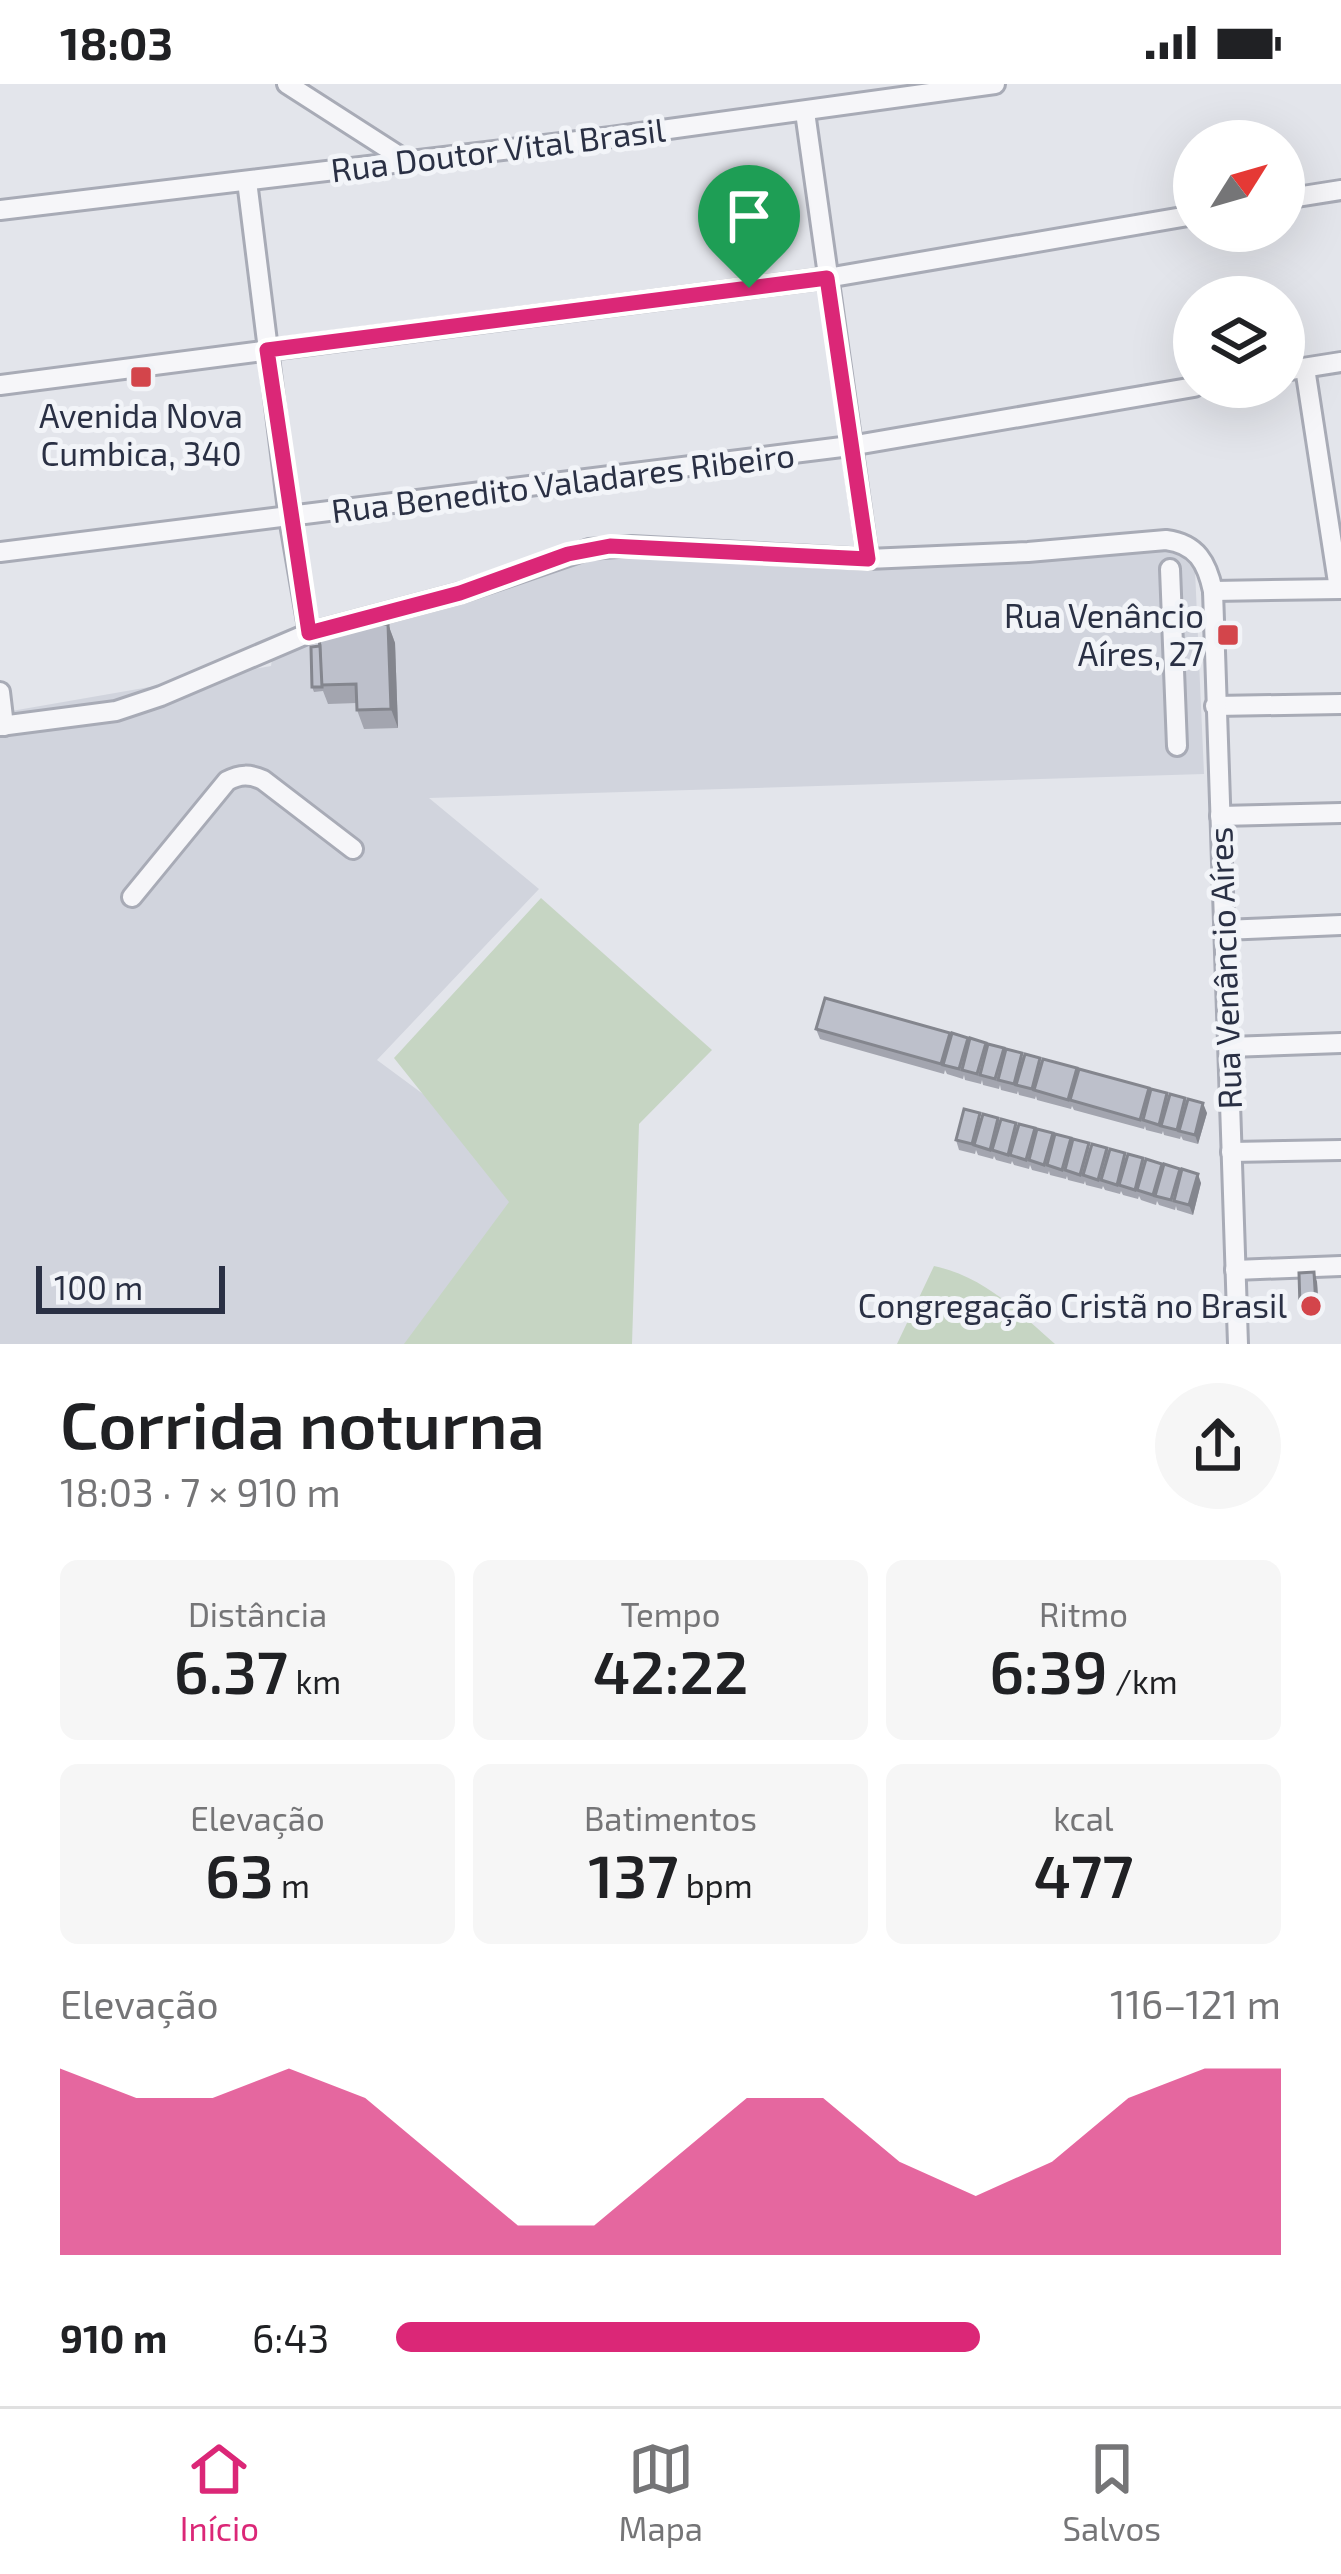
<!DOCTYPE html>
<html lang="pt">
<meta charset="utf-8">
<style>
:root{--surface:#fff;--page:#f6f6f6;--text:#202124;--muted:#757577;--line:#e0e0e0;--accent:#db2777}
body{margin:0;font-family:"Exo 2",sans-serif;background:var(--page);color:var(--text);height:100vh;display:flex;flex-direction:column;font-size:45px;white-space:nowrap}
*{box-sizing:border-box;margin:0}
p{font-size:39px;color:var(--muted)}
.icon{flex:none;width:66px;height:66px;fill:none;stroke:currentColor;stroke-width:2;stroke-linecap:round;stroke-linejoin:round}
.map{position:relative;height:1260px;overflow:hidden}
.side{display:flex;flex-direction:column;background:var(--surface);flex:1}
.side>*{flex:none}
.needle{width:78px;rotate:53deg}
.controls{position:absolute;left:1173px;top:36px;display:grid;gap:24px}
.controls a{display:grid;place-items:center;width:132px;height:132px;border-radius:50%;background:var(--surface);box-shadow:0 12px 48px #0002;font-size:60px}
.scale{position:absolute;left:36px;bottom:30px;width:189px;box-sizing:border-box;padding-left:12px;border:6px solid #2a3044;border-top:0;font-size:33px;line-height:42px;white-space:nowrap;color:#2a3044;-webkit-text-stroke:9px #f2f4f8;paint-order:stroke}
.pin{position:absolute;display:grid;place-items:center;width:102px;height:102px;color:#fff;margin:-123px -51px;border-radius:50% 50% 50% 0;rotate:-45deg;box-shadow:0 0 12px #0007}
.pin .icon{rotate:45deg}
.round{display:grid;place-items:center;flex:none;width:126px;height:126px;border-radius:63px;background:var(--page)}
.overview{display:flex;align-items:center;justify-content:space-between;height:204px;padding:0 60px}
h1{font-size:66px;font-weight:600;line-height:90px}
.stats{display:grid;grid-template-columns:repeat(3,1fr);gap:18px;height:204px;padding:12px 60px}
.stats div{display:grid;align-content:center;border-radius:18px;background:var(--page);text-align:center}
.stats b{font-size:60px;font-weight:600}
.stats small{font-size:33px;font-weight:400}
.stats p{font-size:33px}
.chart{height:336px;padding:24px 60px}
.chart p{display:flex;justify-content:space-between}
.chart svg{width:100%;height:216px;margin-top:12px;fill:var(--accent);opacity:.7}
ul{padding:0 60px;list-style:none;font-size:39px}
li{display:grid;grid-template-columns:192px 144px 1fr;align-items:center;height:90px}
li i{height:30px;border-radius:15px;background:var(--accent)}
.status{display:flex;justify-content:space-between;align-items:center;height:84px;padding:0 60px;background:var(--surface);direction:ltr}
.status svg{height:33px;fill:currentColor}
.tabs{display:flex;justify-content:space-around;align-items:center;height:168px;border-top:3px solid var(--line);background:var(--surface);font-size:33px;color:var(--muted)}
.tabs a{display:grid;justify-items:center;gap:6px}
.tabs .selected{color:var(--accent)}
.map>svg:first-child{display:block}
.built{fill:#d1d4dd}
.green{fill:#c6d5c3}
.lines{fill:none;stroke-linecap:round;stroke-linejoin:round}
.minor-casing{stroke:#a8abb6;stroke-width:24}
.minor{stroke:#f6f6f9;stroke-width:18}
.wall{fill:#a3a5af}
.shaded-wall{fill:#84868e}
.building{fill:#bdc0cb;stroke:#84868e;stroke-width:3}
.route-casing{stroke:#fff;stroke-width:24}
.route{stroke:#db2777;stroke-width:15}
.poi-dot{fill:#d3454b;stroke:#f2f4f8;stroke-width:4.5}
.labels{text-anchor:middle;stroke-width:10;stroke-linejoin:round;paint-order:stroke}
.street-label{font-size:33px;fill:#2a3044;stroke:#f2f4f8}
.poi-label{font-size:33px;fill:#2a3044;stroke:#f2f4f8;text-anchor:end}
</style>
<div class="status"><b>18:03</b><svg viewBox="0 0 49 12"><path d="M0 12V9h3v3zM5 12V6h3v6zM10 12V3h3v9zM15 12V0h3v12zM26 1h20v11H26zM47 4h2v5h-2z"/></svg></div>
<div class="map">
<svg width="1341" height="1260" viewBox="0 0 1341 1260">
<rect width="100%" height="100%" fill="#e3e5eb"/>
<path class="built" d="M1176,465l19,21 9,204 -775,24 110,91 -162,171 169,125 -82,159h-464v-631l271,-47 2,-14 320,-93z"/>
<g class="green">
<path d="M541,814l171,152 -73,74 -7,220h-228l105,-142 -115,-144z"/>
<path d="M934,1182c51,11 83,45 121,78h-158z"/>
</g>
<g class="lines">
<g class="minor-casing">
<g id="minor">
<path d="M287,0l120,77"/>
<path d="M805,28l63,447"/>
<path d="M247,97l42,337 20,115"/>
<path d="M1284,115l57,-9"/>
<path d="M0,126l611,-73 384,-53"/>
<path d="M1305,284l34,221"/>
<path d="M1284,287l57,-9"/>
<path d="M0,301l827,-107 367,-63"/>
<path d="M0,468l850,-106 344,-59"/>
<path d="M1170,485l7,177"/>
<path d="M1213,507l128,-2"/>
<path d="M0,608l4,34"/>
<path d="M1215,622l126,-2"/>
<path d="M0,642l116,-15 45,-15 148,-63 151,-40 129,-44 43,-3 236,13 160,-7 138,-12c31,4 41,23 47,51l25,753"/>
<path d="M1220,732l121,-3"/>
<path d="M132,813l95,-116c13,-7 23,-7 36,-1l90,69"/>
<path d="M1223,846l118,-5"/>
<path d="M1229,963l112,-4"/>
<path d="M1231,1068l110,-2"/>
<path d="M1235,1186l106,-4"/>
</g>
</g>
<use href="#minor" class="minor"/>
</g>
<g class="wall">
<path d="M388,540l7,19 3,85 -34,1 -7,-19v-7l-29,1 -5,-13 -9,1 -2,-5 8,-41z"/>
<path d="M816,945l134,4 1,4 18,5 17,1 1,4 17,1 2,4 36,10 35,6 1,4 72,20 17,1 2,4 16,1 2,4 20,11 -9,31 -15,-4 -2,-4 -1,3 -16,-4 -1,-4 -1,3 -16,-4 -1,-4 -1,3 -70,-19 -2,-4 -1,3 -34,-9 -1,-4 -1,3 -16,-4 -1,-4 -1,3 -16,-4 -1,-5 -1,4 -16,-4 -1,-5 -1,4 -16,-4 -1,-5 -1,4 -16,-5 -2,-4 -1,4 -124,-35z"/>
<path d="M982,1033l16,1 2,4 36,10 17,1 1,4 17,1 1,4 19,6h16l2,5 18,5h16l2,4 36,11 20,10 -8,32 -16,-5 -1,-4 -1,4 -16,-5 -2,-4 -1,4 -15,-5 -2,-4 -1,3 -15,-4 -2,-4 -1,3 -15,-4 -2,-4 -1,3 -16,-4 -1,-4 -1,3 -16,-4 -1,-4 -1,3 -16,-4 -1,-4 -1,3 -16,-4 -2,-5 -1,4 -15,-4 -2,-4 -1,3 -15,-4 -2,-4 -1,3 -15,-4 -2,-5 -1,4 -16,-4 -3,-10z"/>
<path d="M1314,1188l3,10 2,33 -15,1 -4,-10z"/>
</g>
<g class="shaded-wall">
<path d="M388,540l7,19 3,85 -7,-19z"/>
<path d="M1203,1019l4,10 -9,31 -3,-9z"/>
<path d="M1198,1090l3,9 -8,32 -4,-10z"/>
<path d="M1314,1188l3,10 2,33 -3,-9z"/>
</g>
<g class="building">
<path d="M388,540l3,85 -34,1 -1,-26 -35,1 -2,-59z"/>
<path d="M320,562l2,41h-10l-1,-40z"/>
<path d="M825,914l125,35 -9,31 -125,-35z"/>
<path d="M952,949l16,5 -9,31 -16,-4z"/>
<path d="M970,954l16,5 -9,31 -15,-4z"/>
<path d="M988,960l16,4 -9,31 -15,-4z"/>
<path d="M1006,965l16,4 -8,31 -16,-4z"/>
<path d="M1025,970l15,4 -8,31 -16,-4z"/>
<path d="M1043,975l34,9 -9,32 -34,-10z"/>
<path d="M1079,985l70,19 -9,32 -70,-20z"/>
<path d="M1151,1005l16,4 -8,32 -16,-5z"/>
<path d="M1170,1010l15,4 -8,32 -16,-4z"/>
<path d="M1188,1015l15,4 -8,32 -16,-4z"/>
<path d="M964,1025l16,4 -8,31 -16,-4z"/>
<path d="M983,1030l15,4 -8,32 -16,-5z"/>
<path d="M1001,1035l15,4 -8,32 -16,-5z"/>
<path d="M1019,1040l16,4 -9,32 -16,-5z"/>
<path d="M1037,1045l16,4 -9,32 -15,-5z"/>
<path d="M1055,1050l16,4 -9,32 -15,-5z"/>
<path d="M1073,1055l16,4 -9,32 -15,-5z"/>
<path d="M1092,1060l15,4 -9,32 -15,-5z"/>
<path d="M1110,1065l15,4 -8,32 -16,-5z"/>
<path d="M1128,1070l15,4 -8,32 -16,-5z"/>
<path d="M1146,1075l16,5 -9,31 -16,-5z"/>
<path d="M1164,1080l16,5 -9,31 -16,-4z"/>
<path d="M1182,1085l16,5 -9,31 -15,-4z"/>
<path d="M1314,1188l2,34h-16l-1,-33z"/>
</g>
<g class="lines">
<g class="route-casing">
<path id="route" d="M827,194l41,281 -258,-13 -42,8 -108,39 -151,40 -42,-283z"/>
</g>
<use href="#route" class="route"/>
</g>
<g class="poi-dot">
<rect x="129" y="281" width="24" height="24" rx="6"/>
<rect x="1216" y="539" width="24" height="24" rx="6"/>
<circle cx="1311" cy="1222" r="12"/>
</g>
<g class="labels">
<g class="street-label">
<text transform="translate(498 66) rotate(-7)" y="12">Rua Doutor Vital Brasil</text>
<text transform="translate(563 399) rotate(-7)" y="12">Rua Benedito Valadares Ribeiro</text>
<text transform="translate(1225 884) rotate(-92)" y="12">Rua Venâncio Aíres</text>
</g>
<g class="poi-label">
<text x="141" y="344" text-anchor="middle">Avenida Nova<tspan x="141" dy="38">Cumbica, 340</tspan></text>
<text x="1204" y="544">Rua Venâncio<tspan x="1204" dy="38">Aíres, 27</tspan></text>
<text x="1287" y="1234">Congregação Cristã no Brasil</text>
</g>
</g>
</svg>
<div class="controls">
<a><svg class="needle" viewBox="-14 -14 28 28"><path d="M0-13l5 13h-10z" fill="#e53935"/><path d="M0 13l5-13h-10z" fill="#757577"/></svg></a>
<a><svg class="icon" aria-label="layers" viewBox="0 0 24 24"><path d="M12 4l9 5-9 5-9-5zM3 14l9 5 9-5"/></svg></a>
</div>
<div class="scale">100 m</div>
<div class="pin" style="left:749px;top:204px;background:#1e9e55"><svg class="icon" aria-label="arrive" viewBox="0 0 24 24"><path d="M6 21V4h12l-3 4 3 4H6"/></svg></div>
</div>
<section class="side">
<div class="overview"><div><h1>Corrida noturna</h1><p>18:03 · 7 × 910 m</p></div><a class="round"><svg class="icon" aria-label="share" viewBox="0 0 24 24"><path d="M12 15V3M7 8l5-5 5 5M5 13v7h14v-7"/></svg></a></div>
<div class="stats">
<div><p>Distância</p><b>6.37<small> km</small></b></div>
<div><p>Tempo</p><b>42:22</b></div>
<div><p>Ritmo</p><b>6:39<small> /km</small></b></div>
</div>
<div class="stats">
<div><p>Elevação</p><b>63<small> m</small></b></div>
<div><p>Batimentos</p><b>137<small> bpm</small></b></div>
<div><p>kcal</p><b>477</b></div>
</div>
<div class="chart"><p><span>Elevação</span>116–121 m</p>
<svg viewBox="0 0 160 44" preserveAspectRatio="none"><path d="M0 44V6L10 12L20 12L30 6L40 12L50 25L60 38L70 38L80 25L90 12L100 12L110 25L120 32L130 25L140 12L150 6L160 6V44z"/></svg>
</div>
<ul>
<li><b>910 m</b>6:43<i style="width:66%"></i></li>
</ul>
</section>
<nav class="tabs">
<a class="selected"><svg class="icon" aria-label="home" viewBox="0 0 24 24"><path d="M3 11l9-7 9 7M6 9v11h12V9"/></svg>Início</a>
<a><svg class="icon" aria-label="map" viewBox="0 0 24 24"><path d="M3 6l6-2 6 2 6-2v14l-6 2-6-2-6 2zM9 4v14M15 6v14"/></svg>Mapa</a>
<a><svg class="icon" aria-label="saved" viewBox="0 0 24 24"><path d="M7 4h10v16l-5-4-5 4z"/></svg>Salvos</a>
</nav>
